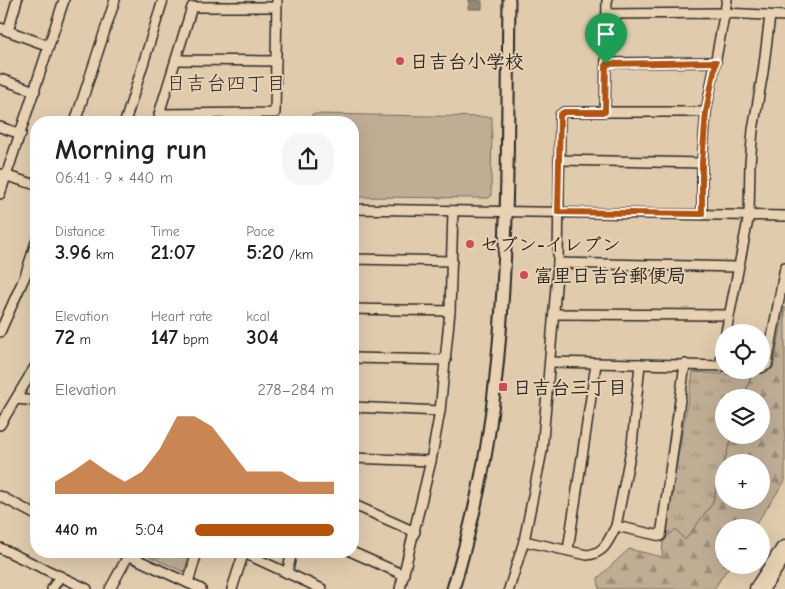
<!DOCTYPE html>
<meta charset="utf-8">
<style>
:root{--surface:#fff;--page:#f6f6f6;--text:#202124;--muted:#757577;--accent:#b45309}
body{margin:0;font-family:"Comic Neue","Klee One",sans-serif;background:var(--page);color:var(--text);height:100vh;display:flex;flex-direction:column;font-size:19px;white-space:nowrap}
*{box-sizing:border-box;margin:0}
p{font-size:16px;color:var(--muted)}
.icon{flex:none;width:28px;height:28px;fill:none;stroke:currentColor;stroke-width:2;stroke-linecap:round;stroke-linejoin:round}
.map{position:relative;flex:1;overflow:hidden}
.panel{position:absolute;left:30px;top:116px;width:329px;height:442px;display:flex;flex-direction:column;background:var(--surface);border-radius:20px;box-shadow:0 5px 20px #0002}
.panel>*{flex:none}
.fabs{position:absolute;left:715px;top:324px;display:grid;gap:10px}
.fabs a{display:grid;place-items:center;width:55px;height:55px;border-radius:50%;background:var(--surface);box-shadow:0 5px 20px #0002;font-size:25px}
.pin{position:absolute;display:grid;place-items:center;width:42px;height:42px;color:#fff;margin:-51px -21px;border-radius:50% 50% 50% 0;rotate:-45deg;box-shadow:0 0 5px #0007}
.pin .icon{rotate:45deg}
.round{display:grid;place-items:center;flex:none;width:52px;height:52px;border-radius:20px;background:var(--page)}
.headline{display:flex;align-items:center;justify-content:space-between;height:85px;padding:0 25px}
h1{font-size:28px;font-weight:700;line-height:38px}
.stats{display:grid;grid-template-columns:repeat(3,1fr);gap:8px;height:85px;padding:5px 25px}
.stats div{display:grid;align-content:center}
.stats b{font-size:21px;font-weight:700}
.stats small{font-size:14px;font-weight:400}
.stats p{font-size:14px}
.chart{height:140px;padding:10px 25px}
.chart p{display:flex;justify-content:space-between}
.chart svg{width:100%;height:90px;margin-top:5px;fill:var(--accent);opacity:.7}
ul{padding:0 25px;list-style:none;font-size:16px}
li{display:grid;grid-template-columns:80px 60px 1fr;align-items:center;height:38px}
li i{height:12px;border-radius:6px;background:var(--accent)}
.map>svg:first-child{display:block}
.forest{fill:url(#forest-firs);stroke:#756c60}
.park{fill:url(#park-tufts);stroke:#756c60}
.pitch{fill:#bfae94;stroke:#756c60}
.water{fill:#938876;stroke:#696358}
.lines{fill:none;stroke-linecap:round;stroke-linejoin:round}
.minor-casing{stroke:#2b2b2b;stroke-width:12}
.tertiary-casing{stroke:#2b2b2b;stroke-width:15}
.motorway-casing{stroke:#2b2b2b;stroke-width:21}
.minor{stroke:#e8d2b1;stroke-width:9}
.tertiary{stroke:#e8d2b1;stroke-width:11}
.motorway{stroke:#e8d2b1;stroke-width:18}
.route-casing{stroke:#fff;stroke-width:10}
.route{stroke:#b45309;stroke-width:6}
.poi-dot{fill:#d1495b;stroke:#e8d2b1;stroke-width:2}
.labels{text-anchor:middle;stroke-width:4;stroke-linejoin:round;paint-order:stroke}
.poi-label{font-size:19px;font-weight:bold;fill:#2b2b2b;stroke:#e8d2b1;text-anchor:start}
.neighbourhood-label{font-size:20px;fill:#2b2b2b;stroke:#e8d2b1}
</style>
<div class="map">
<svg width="785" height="589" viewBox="0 0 785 589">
<defs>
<pattern id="forest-firs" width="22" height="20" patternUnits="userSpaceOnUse" patternTransform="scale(1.25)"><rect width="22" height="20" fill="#bfae94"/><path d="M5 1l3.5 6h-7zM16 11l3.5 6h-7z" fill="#9b8e79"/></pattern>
<pattern id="park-tufts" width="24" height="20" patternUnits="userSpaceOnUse" patternTransform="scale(1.25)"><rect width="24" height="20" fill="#bfae94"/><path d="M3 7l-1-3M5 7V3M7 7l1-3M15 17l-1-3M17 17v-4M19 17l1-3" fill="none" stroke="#9b8e79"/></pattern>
</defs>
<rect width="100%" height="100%" fill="#e0cbac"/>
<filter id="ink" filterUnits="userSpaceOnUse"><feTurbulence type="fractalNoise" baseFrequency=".02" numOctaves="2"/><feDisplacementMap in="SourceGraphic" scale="10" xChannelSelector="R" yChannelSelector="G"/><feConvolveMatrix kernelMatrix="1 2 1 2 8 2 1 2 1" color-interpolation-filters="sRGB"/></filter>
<g filter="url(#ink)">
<path class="forest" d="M785,307v174l-31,46 -30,1v37h6l-16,24h-115l-1,-11 31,-29 33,8 1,-17 13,-11 9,11 27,-36 12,-40v36h37v-38h-37l8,-27h29v-37l-17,-1 7,-21 22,-8z"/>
<g class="park">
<path d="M693,372l58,4 -7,21 -20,1v37h8l-20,69 -27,36 -9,-11 -13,11z"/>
<path d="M142,553h48l-6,19z"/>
</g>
<path class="pitch" d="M312,114l180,3 -1,79 -2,2 -136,-1 -1,-75h-40z"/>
<path class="water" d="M469,0l13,1v8h-14z"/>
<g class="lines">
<g class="minor-casing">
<g id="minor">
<path d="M277,7h-85l-33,107 116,-1 2,-113"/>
<path d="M607,14l117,-1 61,3"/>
<path d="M0,28l49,18"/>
<path d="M8,31l9,-31"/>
<path d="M176,60l100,1"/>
<path d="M606,63l110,-1"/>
<path d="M0,79l35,12"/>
<path d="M605,112l2,-112"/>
<path d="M75,122l40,-122"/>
<path d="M125,122l38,-122"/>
<path d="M0,127l21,7"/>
<path d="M559,160l143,3"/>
<path d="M1,174l35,11"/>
<path d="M0,194l64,-194"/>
<path d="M352,209l433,7"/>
<path d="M702,214v-51l4,-51 21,-112"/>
<path d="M352,259l100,2"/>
<path d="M558,263l180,4"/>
<path d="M352,309l98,2"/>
<path d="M554,314l175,1"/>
<path d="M0,332l25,-56 11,-34"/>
<path d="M726,332l23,-117 1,-52 3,-33 10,-58 7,-56"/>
<path d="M352,358l94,2"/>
<path d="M551,362l173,4"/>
<path d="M720,366l4,-23"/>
<path d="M761,368l6,-3 18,-98"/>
<path d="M16,399l20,2"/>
<path d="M352,407l88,4"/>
<path d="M0,425l36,-60"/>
<path d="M352,458l79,3"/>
<path d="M0,496l36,19"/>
<path d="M352,504l63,28"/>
<path d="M616,526l16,-81 8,-81"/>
<path d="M524,541l63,14c18,-2 21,-14 29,-29l45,10 24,-172"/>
<path d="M0,548l87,41"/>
<path d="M568,550l28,-186"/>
<path d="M121,552l80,37"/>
<path d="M352,552l52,23"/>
<path d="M244,553l78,36"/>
<path d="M287,573l5,-21"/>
<path d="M188,583l9,-31"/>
<path d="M52,589l8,-13"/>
<path d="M110,589l18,-33"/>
<path d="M232,589l12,-37"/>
<path d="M400,589l31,-128 9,-50 10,-100 3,-100"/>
<path d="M509,589l15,-48 18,-90 16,-188 2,-148 4,-3h142"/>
</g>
</g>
<g class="tertiary-casing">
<path id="tertiary" d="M453,589c14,-47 26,-95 34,-144 23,-146 20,-297 22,-445"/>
</g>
<g class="motorway-casing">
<path id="motorway" d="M759,589l26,-39"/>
</g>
<use href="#minor" class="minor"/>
<use href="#tertiary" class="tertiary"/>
<use href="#motorway" class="motorway"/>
</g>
</g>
<g class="lines" filter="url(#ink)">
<g class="route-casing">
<path id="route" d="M716,62l-10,50 -4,51v51l-144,-2 2,-97 4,-3h41l1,-48z"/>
</g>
<use href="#route" class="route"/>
</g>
<g class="poi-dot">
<circle cx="400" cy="61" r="5"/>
<circle cx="470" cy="244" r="5"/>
<circle cx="524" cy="275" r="5"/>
<rect x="498" y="382" width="10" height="10" rx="2.5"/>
</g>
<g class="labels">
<g class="poi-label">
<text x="410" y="68">日吉台小学校</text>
<text x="480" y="251">セブン-イレブン</text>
<text x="534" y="282">富里日吉台郵便局</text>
<text x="513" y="394">日吉台三丁目</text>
</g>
<g class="neighbourhood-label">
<text x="226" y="90">日吉台四丁目</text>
</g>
</g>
</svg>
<div class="fabs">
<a><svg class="icon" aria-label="locate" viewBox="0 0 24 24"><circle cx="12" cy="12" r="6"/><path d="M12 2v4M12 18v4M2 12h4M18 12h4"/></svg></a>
<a><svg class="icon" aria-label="layers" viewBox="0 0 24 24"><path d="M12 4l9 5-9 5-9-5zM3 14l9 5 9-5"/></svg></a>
<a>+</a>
<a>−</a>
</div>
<div class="pin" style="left:606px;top:64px;background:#1e9e55"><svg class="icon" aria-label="arrive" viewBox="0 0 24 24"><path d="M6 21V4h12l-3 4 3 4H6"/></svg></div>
<section class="panel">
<div class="headline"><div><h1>Morning run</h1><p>06:41 · 9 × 440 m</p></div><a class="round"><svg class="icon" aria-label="share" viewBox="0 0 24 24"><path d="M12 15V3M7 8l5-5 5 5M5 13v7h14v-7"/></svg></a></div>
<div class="stats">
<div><p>Distance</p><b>3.96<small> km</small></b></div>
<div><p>Time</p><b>21:07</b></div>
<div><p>Pace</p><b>5:20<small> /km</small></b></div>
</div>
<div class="stats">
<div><p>Elevation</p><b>72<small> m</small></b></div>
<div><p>Heart rate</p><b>147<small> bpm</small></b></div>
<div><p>kcal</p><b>304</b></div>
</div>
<div class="chart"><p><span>Elevation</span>278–284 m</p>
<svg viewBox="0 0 160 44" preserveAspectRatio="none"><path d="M0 44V38L10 33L20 27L30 33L40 38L50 33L60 22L70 6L80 6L90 11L100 22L110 33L120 33L130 33L140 38L150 38L160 38V44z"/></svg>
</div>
<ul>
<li><b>440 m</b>5:04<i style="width:100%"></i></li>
</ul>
</section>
</div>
